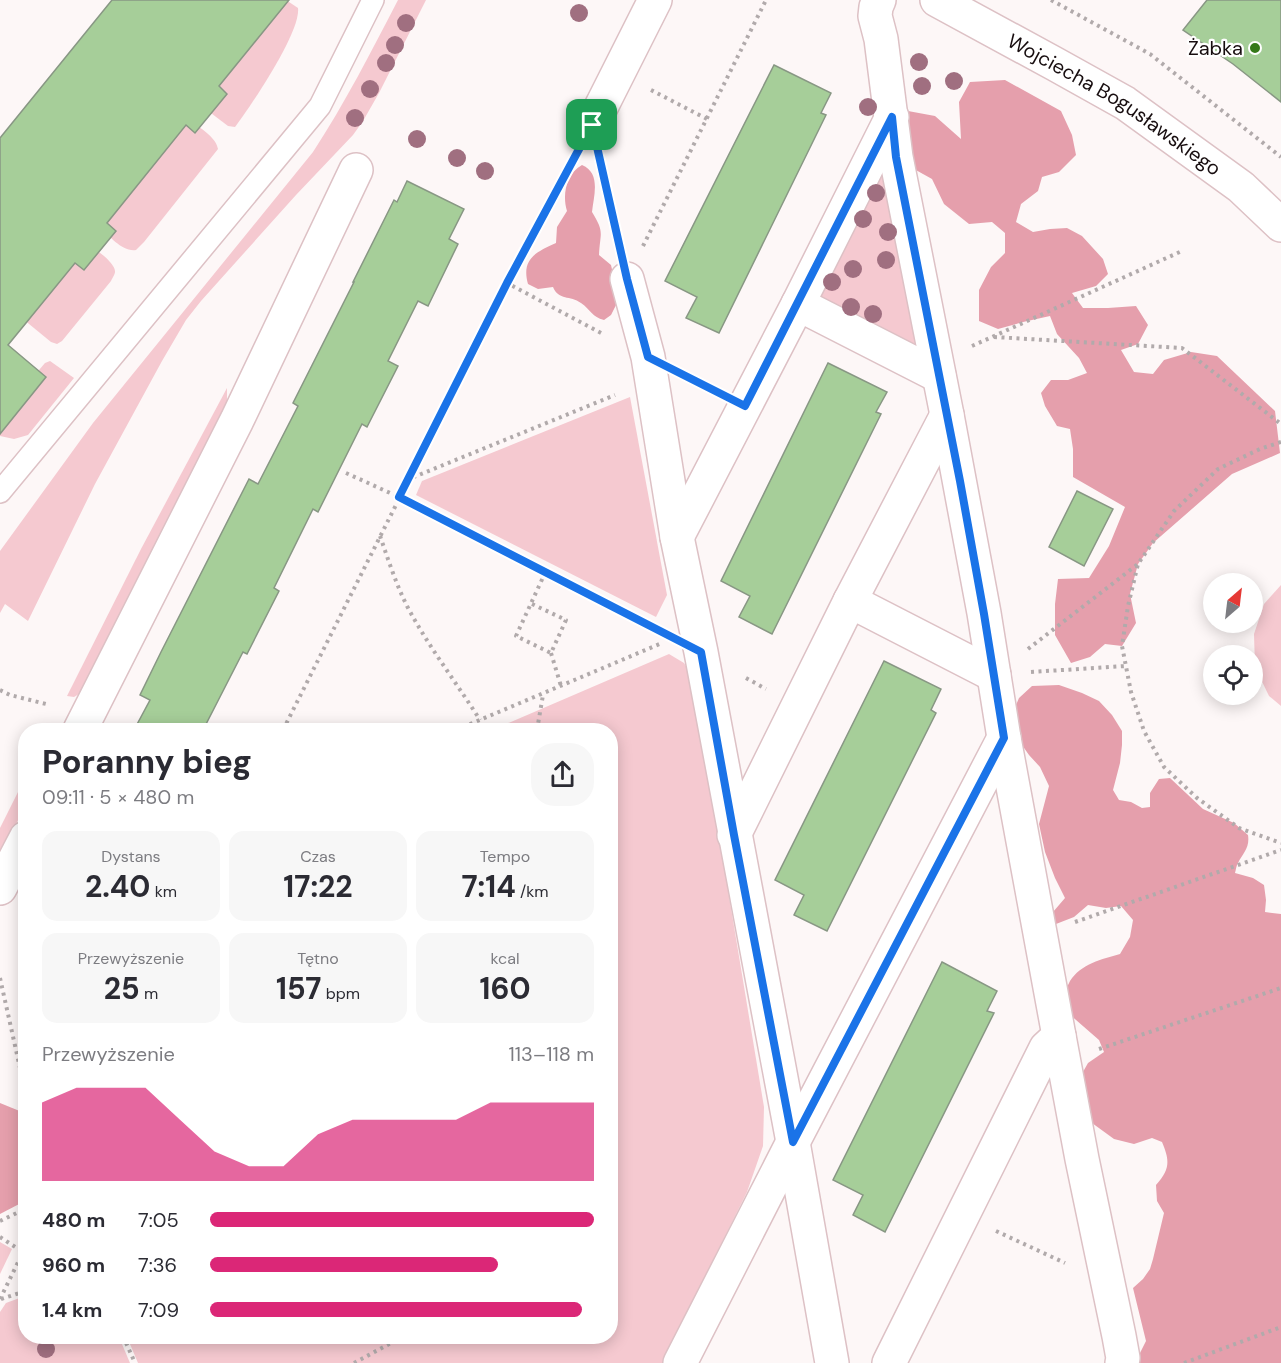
<!DOCTYPE html>
<html lang="pl">
<meta charset="utf-8">
<style>
:root{--surface:#fff;--page:#f7f7f7;--text:#2b2b33;--muted:#7c7c81;--accent:#db2777}
body{margin:0;font-family:"DM Sans",sans-serif;background:var(--page);color:var(--text);height:100vh;display:flex;flex-direction:column;font-size:22px;white-space:nowrap}
*{box-sizing:border-box;margin:0}
p{font-size:20px;color:var(--muted)}
.icon{flex:none;width:33px;height:33px;fill:none;stroke:currentColor;stroke-width:2;stroke-linecap:round;stroke-linejoin:round}
.map{position:relative;flex:1;overflow:hidden}
.details{position:absolute;left:18px;top:723px;width:600px;height:621px;display:flex;flex-direction:column;background:var(--surface);border-radius:24px;box-shadow:0 3px 15px #0003}
.details>*{flex:none}
.needle{width:39px;rotate:28deg}
.controls{position:absolute;left:1203px;top:573px;display:grid;gap:12px}
.controls a{display:grid;place-items:center;width:60px;height:60px;border-radius:50%;background:var(--surface);box-shadow:0 3px 15px #0003;font-size:30px}
.pin{position:absolute;display:grid;place-items:center;width:51px;height:51px;color:#fff;margin:-26px;border-radius:12px;box-shadow:0 3px 9px #0006}
.round{display:grid;place-items:center;flex:none;width:63px;height:63px;border-radius:24px;background:var(--page)}
.overview{display:flex;align-items:center;justify-content:space-between;height:102px;padding:0 24px}
h1{font-size:33px;font-weight:700;line-height:45px}
.figures{display:grid;grid-template-columns:repeat(3,1fr);gap:9px;height:102px;padding:6px 24px}
.figures div{display:grid;align-content:center;border-radius:15px;background:var(--page);text-align:center}
.figures b{font-size:30px;font-weight:700}
.figures small{font-size:16px;font-weight:400}
.figures p{font-size:16px}
.chart{height:168px;padding:12px 24px}
.chart p{display:flex;justify-content:space-between}
.chart svg{width:100%;height:108px;margin-top:6px;fill:var(--accent);opacity:.7}
ul{padding:0 24px;list-style:none;font-size:20px}
li{display:grid;grid-template-columns:96px 72px 1fr;align-items:center;height:45px}
li i{height:15px;border-radius:8px;background:var(--accent)}
.map>svg:first-child{display:block}
.green{fill:#f5c9d0}
.forest{fill:#e59fac}
.building{fill:#a6ce99;stroke:#889784;stroke-width:1.5}
.lines{fill:none;stroke-linecap:round;stroke-linejoin:round}
.lane-casing{stroke:#ddc1c5;stroke-width:24}
.street-casing{stroke:#ddc1c5;stroke-width:36}
.path{stroke:#b1aaab;stroke-width:4;stroke-dasharray:3 4.5;stroke-linecap:butt}
.lane{stroke:#fff;stroke-width:21}
.street{stroke:#fff;stroke-width:33}
.tree{fill:#a06f80}
.route-casing{stroke:#fff;stroke-width:12}
.route{stroke:#1a73e8;stroke-width:8}
.poi-dot{fill:#357919;stroke:#fff;stroke-width:2}
.labels{text-anchor:middle;stroke-width:4.5;stroke-linejoin:round;paint-order:stroke}
.poi-label{font-size:20px;fill:#170d0f;stroke:#fff;text-anchor:end}
.street-label{font-size:20px;fill:#170d0f;stroke:#fff}
</style>
<div class="map">
<svg width="1281" height="1363" viewBox="0 0 1281 1363">
<rect width="100%" height="100%" fill="#fdf7f7"/>
<g class="green">
<path d="M286,0l12,8c3,24 -48,99 -63,119l-7,-1 -33,-25z"/>
<path d="M398,0h28l-47,93 -16,28 -10,14 -57,60 -95,106 -15,19 -24,41 -67,123 -67,137 -23,-17 -5,9v-62l93,-128 220,-271c32,-49 58,-100 85,-152z"/>
<path d="M182,115c10,8 34,20 36,34l-74,93 -8,8c-14,2 -26,-14 -36,-22z"/>
<path d="M886,170l33,172 -4,5 -91,-45 -5,-7 57,-121z"/>
<path d="M76,236c9,6 40,25 39,36 0,2 -3,7 -4,9l-49,60 -5,3 -6,-2 -39,-32z"/>
<path d="M50,361l24,17 -46,57 -14,4 -14,-3v-20l45,-53z"/>
<path d="M227,388v14l-143,289 -10,6 -7,-1 74,-147z"/>
<path d="M630,397l37,198 -11,22 -240,-122 6,-14z"/>
<path d="M1281,585v121l-12,-10 -14,-29 -1,-33 10,-30z"/>
<path d="M669,654l15,9 13,21 8,65 20,123 39,235 -1,39 -16,46 -85,171h-524l-11,-26 483,-1v-606h-118z"/>
<path d="M25,778v28l-25,51v-29z"/>
<path d="M0,1242l12,7 -12,25z"/>
<path d="M25,1296l1,40 93,1 11,26h-130v-51l6,-9z"/>
</g>
<g class="forest">
<path d="M1005,80l56,31 11,24 4,20 -17,17 -17,5 -4,14 -17,13 -5,18 17,10 17,-3 17,-1 15,8 21,23 5,15 -12,12 -24,7 11,15h25l28,-2 12,19 -10,19 -17,6 13,22 19,2 11,-14 27,-8 26,4 58,55 5,42 -48,21 -79,69 -15,21 -8,30 6,29 -14,23 -17,-2 -15,13 -19,6 -16,-28v-31l3,-25 31,-1 20,-32 16,-39 -52,-30v-28l-3,-20 -13,-3 -12,-20 -4,-13 10,-13h17l19,-7 -8,-15 -22,-24 -7,-18 -27,6 -25,7 -19,-8v-31l12,-23 14,-14v-20l-13,-11 -23,2 -25,-20 -12,-25 -18,-10 -22,-52 16,-6 27,5 26,23 -2,-37 11,-20z"/>
<path d="M582,165c19,8 12,30 10,47 13,21 8,20 7,43l12,10 3,13 3,25 -6,12 -7,5c-12,-3 -13,-10 -23,-17 -11,-8 -22,-2 -28,-16l-15,2 -10,-5c-7,-25 8,-32 28,-41l1,-16 10,-16c-5,-16 -1,-37 15,-46z"/>
<path d="M1059,685l23,8 17,8 13,14 10,16v14l-2,18 -7,27 6,10 12,2 11,6 8,-1v-14l9,-14 11,-1 33,31 31,14 14,12c2,13 -5,18 -10,28 -2,3 -2,7 -3,10l18,5 11,7 2,15 -1,12 16,2v449h-146l11,-22 -13,-53 10,-9 7,-10 3,-10 11,-46 -7,-12 -1,-16c14,-16 14,-24 6,-43l-10,-4 -18,6 -20,-5 -22,-16 -9,-16 -4,-28 9,-16 16,-11 -5,-12 -31,-27 -5,-14c2,-5 4,-13 7,-18 11,-17 32,-22 50,-27l10,-17 3,-17 -12,-14 -15,2 -18,-3 -14,12 -18,7 -3,-12 12,-14 -10,-20 -10,-26 -6,-28 10,-38 -9,-19 -11,-12 -12,-17 -4,-26 6,-14 13,-12z"/>
<path d="M0,1103l22,9 4,17 -1,72 -25,13z"/>
</g>
<g class="building">
<path d="M112,0h177l-70,86 8,8 -32,39 -9,-8 -79,98 9,8 -32,39 -9,-7 -67,82 38,32 -46,57v-296z"/>
<path d="M1207,0h74v102l-48,-38 -50,-34z"/>
<path d="M774,65l57,28 -10,20 5,2 -107,218 -33,-15 11,-21 -32,-16z"/>
<path d="M407,181l57,28 -15,30 9,5 -30,62 -10,-5 -30,60 10,5 -31,61 -5,-3 -44,88 -5,-3 -39,79 5,3 -32,63 -4,-2 -40,78h-69l16,-30 -10,-5 21,-43 88,-173 9,5 40,-78 -5,-3 61,-121h-1l41,-82 3,2z"/>
<path d="M828,363l59,29 -11,20 5,2 -109,220 -33,-17 11,-21 -29,-15z"/>
<path d="M1077,491l36,18 -29,57 -35,-19z"/>
<path d="M884,661l57,28 -10,21 5,3 -109,218 -33,-16 10,-20 -29,-15z"/>
<path d="M942,962l55,29 -10,20 7,2 -109,219 -32,-17 10,-20 -30,-15z"/>
</g>
<g class="lines">
<g class="lane-casing">
<path id="lane" d="M0,492l320,-386 53,-106"/>
</g>
<g class="street-casing">
<g id="street">
<path d="M879,0l-3,7 -1,9 6,23 15,118 51,258 37,198 20,125 55,298 -13,12 -157,315"/>
<path id="s1" d="M937,0l118,64 70,39 116,84 40,38"/>
<path d="M592,125l63,-125"/>
<path d="M627,279l21,78 29,180 24,115 92,490 39,221"/>
<path d="M798,304l141,72"/>
<path d="M677,537l121,-233 94,-187"/>
<path d="M850,601l144,74"/>
<path d="M80,730l157,-310 119,-250"/>
<path d="M734,835l116,-234 97,-186"/>
<path d="M0,888l26,-50"/>
<path d="M1059,1036l23,123 37,177 4,22 -1,5"/>
<path d="M680,1363l113,-221 211,-404"/>
</g>
</g>
<g class="path">
<path d="M1051,0l99,54 131,103"/>
<path d="M651,90l56,29"/>
<path d="M600,161l19,83"/>
<path d="M643,246l123,-246"/>
<path d="M507,283l67,-126"/>
<path d="M601,333l-94,-50 -98,196 206,-84"/>
<path d="M994,337l188,11 99,76"/>
<path d="M972,346l210,-95"/>
<path d="M690,379l20,10"/>
<path d="M1281,442l-21,7 -42,20 -44,42 -36,53 -10,42 -6,40 9,46 13,39 20,36 33,31 42,30 42,15"/>
<path d="M346,473l53,24 259,133"/>
<path d="M380,536c8,23 16,48 27,70 21,40 49,76 73,114"/>
<path d="M532,604l34,16 -15,33 -35,-17 29,-63"/>
<path d="M1028,649l110,-85"/>
<path d="M551,653l10,33"/>
<path d="M1031,672l95,-6"/>
<path d="M746,678l20,11"/>
<path d="M0,690l10,5 40,10"/>
<path d="M283,730l126,-251"/>
<path d="M456,730l206,-87"/>
<path d="M537,730l6,-35"/>
<path d="M1075,922l206,-72"/>
<path d="M0,978l26,117"/>
<path d="M1099,1049l182,-61"/>
<path d="M0,1221l21,-10 5,-4"/>
<path d="M996,1231l69,32"/>
<path d="M0,1237l26,17"/>
<path d="M0,1299l26,-53"/>
<path d="M1,1299l25,-8"/>
<path d="M123,1336l12,27"/>
<path d="M354,1363l50,-27"/>
<path d="M1184,1363l97,-36"/>
</g>
<use href="#lane" class="lane"/>
<use href="#street" class="street"/>
</g>
<g class="tree">
<circle cx="579" cy="13" r="9"/>
<circle cx="406" cy="23" r="9"/>
<circle cx="395" cy="45" r="9"/>
<circle cx="919" cy="62" r="9"/>
<circle cx="386" cy="63" r="9"/>
<circle cx="954" cy="81" r="9"/>
<circle cx="922" cy="86" r="9"/>
<circle cx="370" cy="89" r="9"/>
<circle cx="868" cy="107" r="9"/>
<circle cx="355" cy="118" r="9"/>
<circle cx="417" cy="139" r="9"/>
<circle cx="457" cy="158" r="9"/>
<circle cx="485" cy="171" r="9"/>
<circle cx="876" cy="193" r="9"/>
<circle cx="863" cy="219" r="9"/>
<circle cx="888" cy="232" r="9"/>
<circle cx="886" cy="260" r="9"/>
<circle cx="853" cy="269" r="9"/>
<circle cx="832" cy="282" r="9"/>
<circle cx="851" cy="307" r="9"/>
<circle cx="873" cy="314" r="9"/>
<circle cx="46" cy="1349" r="9"/>
</g>
<g class="lines">
<g class="route-casing">
<path id="route" d="M892,117l4,40 64,324 24,133 20,124 -211,404 -59,-307 -33,-183 -302,-155 108,-214 85,-158 35,154 21,78 97,49z"/>
</g>
<use href="#route" class="route"/>
</g>
<circle class="poi-dot" cx="1255" cy="48" r="6"/>
<g class="labels">
<g class="poi-label">
<text x="1243" y="55">Żabka</text>
</g>
<g class="street-label">
<text dy="7" stroke="none"><textPath href="#s1" startOffset="206">Wojciecha Bogusławskiego</textPath></text>
</g>
</g>
</svg>
<div class="controls">
<a><svg class="needle" viewBox="-14 -14 28 28"><path d="M0-13l5 13h-10z" fill="#e53935"/><path d="M0 13l5-13h-10z" fill="#7c7c81"/></svg></a>
<a><svg class="icon" aria-label="locate" viewBox="0 0 24 24"><circle cx="12" cy="12" r="6"/><path d="M12 2v4M12 18v4M2 12h4M18 12h4"/></svg></a>
</div>
<div class="pin" style="left:592px;top:125px;background:#1e9e55"><svg class="icon" aria-label="arrive" viewBox="0 0 24 24"><path d="M6 21V4h12l-3 4 3 4H6"/></svg></div>
<section class="details">
<div class="overview"><div><h1>Poranny bieg</h1><p>09:11 · 5 × 480 m</p></div><a class="round"><svg class="icon" aria-label="share" viewBox="0 0 24 24"><path d="M12 15V3M7 8l5-5 5 5M5 13v7h14v-7"/></svg></a></div>
<div class="figures">
<div><p>Dystans</p><b>2.40<small> km</small></b></div>
<div><p>Czas</p><b>17:22</b></div>
<div><p>Tempo</p><b>7:14<small> /km</small></b></div>
</div>
<div class="figures">
<div><p>Przewyższenie</p><b>25<small> m</small></b></div>
<div><p>Tętno</p><b>157<small> bpm</small></b></div>
<div><p>kcal</p><b>160</b></div>
</div>
<div class="chart"><p><span>Przewyższenie</span>113–118 m</p>
<svg viewBox="0 0 160 44" preserveAspectRatio="none"><path d="M0 44V12L10 6L20 6L30 6L40 19L50 32L60 38L70 38L80 25L90 19L100 19L110 19L120 19L130 12L140 12L150 12L160 12V44z"/></svg>
</div>
<ul>
<li><b>480 m</b>7:05<i style="width:100%"></i></li>
<li><b>960 m</b>7:36<i style="width:75%"></i></li>
<li><b>1.4 km</b>7:09<i style="width:97%"></i></li>
</ul>
</section>
</div>
